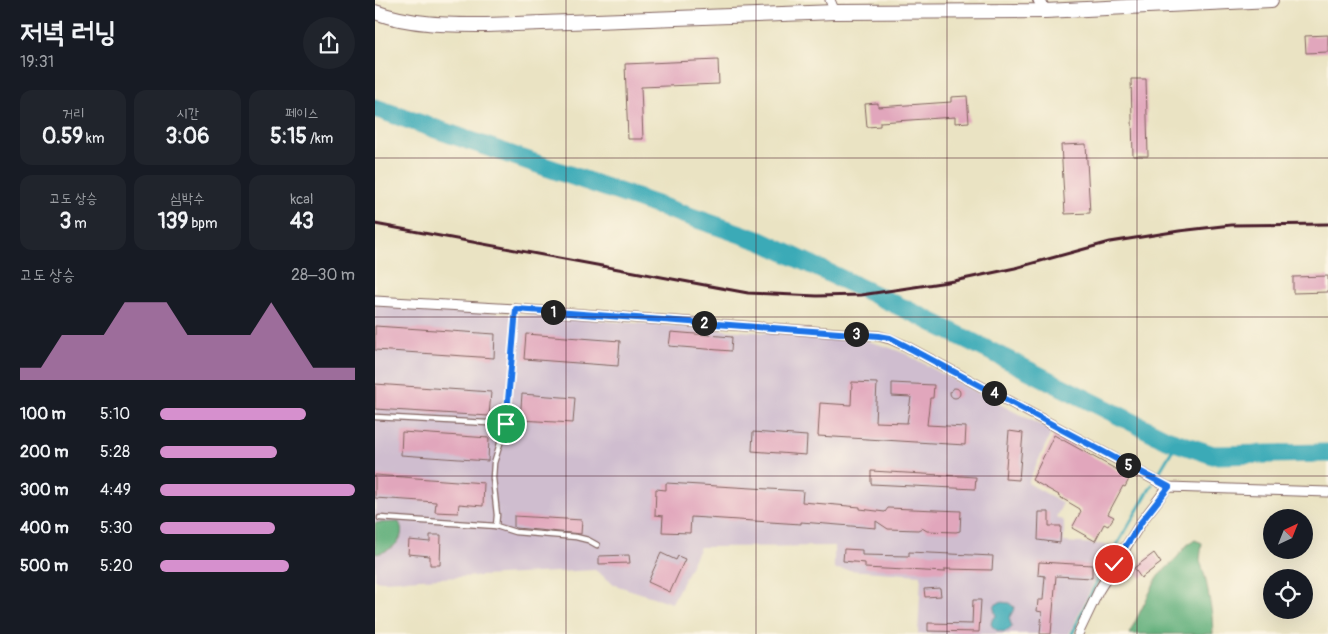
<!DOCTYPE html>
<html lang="ko">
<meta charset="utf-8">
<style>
:root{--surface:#171b24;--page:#20242c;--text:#f1f3f6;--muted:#9ea1a6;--accent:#d690ce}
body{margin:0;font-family:Pangolin,"Poor Story",sans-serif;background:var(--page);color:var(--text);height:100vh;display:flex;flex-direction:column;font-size:19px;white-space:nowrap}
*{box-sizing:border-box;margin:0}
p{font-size:16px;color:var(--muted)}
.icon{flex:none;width:28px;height:28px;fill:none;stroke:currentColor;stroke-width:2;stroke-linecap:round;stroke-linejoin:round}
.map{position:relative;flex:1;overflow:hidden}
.drawer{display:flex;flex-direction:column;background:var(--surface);width:375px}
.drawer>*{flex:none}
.needle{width:32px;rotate:43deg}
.controls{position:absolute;left:888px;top:509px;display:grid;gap:10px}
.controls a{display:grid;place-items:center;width:50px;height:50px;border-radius:50%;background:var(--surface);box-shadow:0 5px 20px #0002;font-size:25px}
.pin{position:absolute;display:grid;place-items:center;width:42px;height:42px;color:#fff;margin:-21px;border:2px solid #fff;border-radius:50%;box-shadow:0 1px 5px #0007}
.km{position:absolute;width:25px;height:25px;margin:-12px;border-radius:50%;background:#222;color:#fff;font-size:14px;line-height:25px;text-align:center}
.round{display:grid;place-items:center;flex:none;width:52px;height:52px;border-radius:26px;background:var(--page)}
.head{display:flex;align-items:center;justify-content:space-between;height:85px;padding:0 20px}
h1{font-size:28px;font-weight:700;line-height:38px}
.metrics{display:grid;grid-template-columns:repeat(3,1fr);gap:8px;height:85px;padding:5px 20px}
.metrics div{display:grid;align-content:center;border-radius:12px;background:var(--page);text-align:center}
.metrics b{font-size:21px;font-weight:700}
.metrics small{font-size:14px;font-weight:400}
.metrics p{font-size:14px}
.chart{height:140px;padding:10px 20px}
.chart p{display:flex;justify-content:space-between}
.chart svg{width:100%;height:90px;margin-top:5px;fill:var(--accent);opacity:.7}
ul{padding:0 20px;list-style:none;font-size:16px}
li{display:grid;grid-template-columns:80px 60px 1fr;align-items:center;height:38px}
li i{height:12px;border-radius:6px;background:var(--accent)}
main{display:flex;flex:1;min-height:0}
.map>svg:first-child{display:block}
.industrial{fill:#cfbdcf}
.forest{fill:#5eae79;stroke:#546652}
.water{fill:#3aaab7;stroke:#426471}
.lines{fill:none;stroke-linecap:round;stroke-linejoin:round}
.stream{stroke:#3aaab7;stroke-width:3}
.river{stroke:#3aaab7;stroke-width:19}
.building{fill:#e1a6bc}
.service-casing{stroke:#826460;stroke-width:7}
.minor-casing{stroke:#826460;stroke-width:11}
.secondary-casing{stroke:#826460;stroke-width:14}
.trunk-casing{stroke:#826460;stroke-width:16}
.service{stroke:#fff;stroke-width:4.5}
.minor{stroke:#fff;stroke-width:9}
.secondary{stroke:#fff;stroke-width:11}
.trunk{stroke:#fff;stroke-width:14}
.rail{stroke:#4a1f2b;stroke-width:3}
.route-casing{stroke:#fff;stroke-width:10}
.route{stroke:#1a73e8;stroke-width:6}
.grid{fill:none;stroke:#4a1f2b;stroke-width:1;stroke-opacity:0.55}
</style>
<main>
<section class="drawer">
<div class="head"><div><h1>저녁 러닝</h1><p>19:31</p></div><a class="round"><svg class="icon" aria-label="share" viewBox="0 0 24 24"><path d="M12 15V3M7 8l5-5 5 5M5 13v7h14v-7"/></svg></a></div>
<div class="metrics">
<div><p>거리</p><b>0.59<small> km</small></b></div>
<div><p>시간</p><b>3:06</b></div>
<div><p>페이스</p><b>5:15<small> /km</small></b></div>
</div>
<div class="metrics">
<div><p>고도 상승</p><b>3<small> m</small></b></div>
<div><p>심박수</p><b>139<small> bpm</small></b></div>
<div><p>kcal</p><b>43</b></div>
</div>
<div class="chart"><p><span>고도 상승</span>28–30 m</p>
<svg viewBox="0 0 160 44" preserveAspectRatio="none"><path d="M0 44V38L10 38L20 22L30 22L40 22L50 6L60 6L70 6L80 22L90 22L100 22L110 22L120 6L130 22L140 38L150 38L160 38V44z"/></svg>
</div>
<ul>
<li><b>100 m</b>5:10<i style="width:75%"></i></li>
<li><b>200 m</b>5:28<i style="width:60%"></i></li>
<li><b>300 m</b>4:49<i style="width:100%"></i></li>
<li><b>400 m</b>5:30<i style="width:59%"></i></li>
<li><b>500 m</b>5:20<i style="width:66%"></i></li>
</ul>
</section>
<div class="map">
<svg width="953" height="634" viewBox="0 0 953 634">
<rect width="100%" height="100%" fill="#fcf5e5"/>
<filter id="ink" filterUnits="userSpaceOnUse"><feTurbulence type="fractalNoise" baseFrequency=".02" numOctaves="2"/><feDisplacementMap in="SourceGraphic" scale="10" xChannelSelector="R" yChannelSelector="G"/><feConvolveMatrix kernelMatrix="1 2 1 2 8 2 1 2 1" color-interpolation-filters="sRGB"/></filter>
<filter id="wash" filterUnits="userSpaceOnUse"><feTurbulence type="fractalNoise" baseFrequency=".0096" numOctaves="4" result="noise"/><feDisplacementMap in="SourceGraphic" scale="20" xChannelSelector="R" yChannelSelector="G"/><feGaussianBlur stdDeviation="1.12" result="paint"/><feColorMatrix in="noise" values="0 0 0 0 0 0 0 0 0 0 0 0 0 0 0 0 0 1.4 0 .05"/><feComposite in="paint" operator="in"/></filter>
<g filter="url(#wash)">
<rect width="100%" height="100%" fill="#eae3c3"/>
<path class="industrial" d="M0,304l489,36 24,7 18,7 62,34 84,43 -24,52 35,20 -7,14 8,4v21l48,3 -43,89h-151l3,-59 -87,-6v-23l-134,1 -28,56 -57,-18 -20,-15 -213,11 -7,-1z"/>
<g class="forest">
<path d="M24,522c9,17 -8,30 -24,32v-31z"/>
<path d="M820,540l7,3 -2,17 6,20 6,34 1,20h-84l29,-58 16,-15 13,-16z"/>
</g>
<path class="water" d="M625,602l9,1 5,4 -1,4 -4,7 3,9c-5,7 -17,6 -21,-3l1,-4 4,-4 -2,-7 1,-4z"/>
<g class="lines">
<g class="stream">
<path d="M782,476l20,-34"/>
<path d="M697,634l31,-65 49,-84"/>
</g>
<path class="river" d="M0,108l386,133 159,75 246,123 47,16 115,-2"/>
</g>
<g id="blocks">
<g class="building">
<path d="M953,35v17l-22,1 -1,-17z"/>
<path d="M343,60l1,24 -78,3 2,52h-15l-3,-75z"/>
<path d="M756,79h15l2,77h-15z"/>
<path d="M592,96l2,26 -14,1v-6l-75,5v4l-13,1 -2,-23 13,-1v4l73,-5v-5z"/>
<path d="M711,144l4,69 -25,1 -4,-69z"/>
<path d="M953,276v16l-35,1v-16z"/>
<path d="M0,326l120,8 -1,24 -119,-8z"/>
<path d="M296,332l61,5 -1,14 -62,-5z"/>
<path d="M151,334l94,7 -2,25 -94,-7z"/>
<path d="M477,382l25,1 -2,39 32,1 4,-26 -19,-1v-13l42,2 -1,13h-3l-3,27 39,2 -1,18 -147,-9 2,-33 31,2z"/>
<path d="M0,384l116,8 -2,24 -114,-7z"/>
<circle cx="580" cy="393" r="5"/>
<path d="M147,394l53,4 -2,25 -53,-3z"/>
<path d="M634,431l14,2 -4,47 -14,-1z"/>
<path d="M27,432l87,6 -1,23 -87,-6z"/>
<path d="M378,432l54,4 -1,19 -54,-4z"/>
<path d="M679,435l76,42 -5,10 -2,-1 -15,28 6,3 -6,9 -4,-2 -9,17 -23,-13 9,-17 -1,-1v-1l-22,-13 1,-1 -27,-15z"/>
<path d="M496,471l105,6 -1,12 -104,-5z"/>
<path d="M0,475l109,8 -1,23 -24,-2 -1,9 -23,-1 1,-10 -61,-4z"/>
<path d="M291,483l137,8 -1,11 58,5v2l25,3 3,-4 73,3 -1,20 -4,1 -29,-1 -5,-3 -4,2 -30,-1 -12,-8v7l-75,-6v2l-110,-7 -1,16 -28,-1 1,-16 -8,-1 1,-26 10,1z"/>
<path d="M664,512h10v14h12l-1,17 -22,-3z"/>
<path d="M139,516l68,4 -1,14 -65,-6 -2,-1z"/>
<path d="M55,535h11l-1,30h-10v-9l-22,-2 1,-14 21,2z"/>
<path d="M469,549l18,1v5l47,1v-4l84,4 -1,14 -47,-1v3l-80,-4v-5l-22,-2z"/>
<path d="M286,553l15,7 2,-4 7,3 -15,33 -22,-10z"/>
<path d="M779,553l7,10 -20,15 -7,-10z"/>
<path d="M254,555l1,8 -31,1v-8z"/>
<path d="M664,562l53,3v13l-36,-2 -5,58h-11l2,-22 -5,-1 1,-11h5l2,-24 -7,-1z"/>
<path d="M565,588l1,8 -16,1 -1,-8z"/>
<path d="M598,600h8l-2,32 -51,-1v-8l44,1z"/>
</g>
</g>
</g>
<g filter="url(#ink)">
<use href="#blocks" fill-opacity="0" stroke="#826460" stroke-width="1"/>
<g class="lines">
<g class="service-casing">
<g id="service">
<path d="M0,417l131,7"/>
<path d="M5,518l116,8 19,6 61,5 12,3 9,5"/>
<path d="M121,526l1,-11 -4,-37 1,-15 12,-39 10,-115"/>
</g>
</g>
<g class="minor-casing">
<g id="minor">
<path d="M455,0l5,12"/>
<path d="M0,301l141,8 363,27 11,3 14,6 264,142 160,5"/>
<path d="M703,634l21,-44 43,-69 26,-34"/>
</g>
</g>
<g class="secondary-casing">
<path id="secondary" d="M664,0l6,11"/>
</g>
<g class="trunk-casing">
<path id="trunk" d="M0,12c35,13 74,13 111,13l349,-13 210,-1 226,-11"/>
</g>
<use href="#service" class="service"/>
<use href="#minor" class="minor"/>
<use href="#secondary" class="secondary"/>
<use href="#trunk" class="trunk"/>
<path class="rail" d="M0,224l373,69 69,3 44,-1 93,-14 61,-13 95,-26 69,-11 52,-6 97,-1"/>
</g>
</g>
<g class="lines" filter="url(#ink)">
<g class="route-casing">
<path id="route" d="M131,424l10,-115 363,27 11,2 14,7 265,142 -27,34 -28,43"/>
</g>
<use href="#route" class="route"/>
</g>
<path class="grid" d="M191,0v634M381,0v634M572,0v634M762,0v634M0,158h953M0,317h953M0,476h953"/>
</svg>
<div class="controls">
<a><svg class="needle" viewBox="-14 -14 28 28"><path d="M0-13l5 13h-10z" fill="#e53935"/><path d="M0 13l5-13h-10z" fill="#9ea1a6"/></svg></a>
<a><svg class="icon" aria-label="locate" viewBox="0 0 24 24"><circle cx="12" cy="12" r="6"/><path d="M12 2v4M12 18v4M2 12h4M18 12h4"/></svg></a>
</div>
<div class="pin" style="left:131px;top:424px;background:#1e9e55"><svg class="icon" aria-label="arrive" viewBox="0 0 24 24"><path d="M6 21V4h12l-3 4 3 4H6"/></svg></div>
<div class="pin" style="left:739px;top:564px;background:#d93025"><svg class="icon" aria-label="check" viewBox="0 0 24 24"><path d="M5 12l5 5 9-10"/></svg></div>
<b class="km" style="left:178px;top:312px">1</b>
<b class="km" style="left:329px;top:323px">2</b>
<b class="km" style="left:481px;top:334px">3</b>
<b class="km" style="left:619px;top:393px">4</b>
<b class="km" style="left:753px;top:465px">5</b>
</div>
</main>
